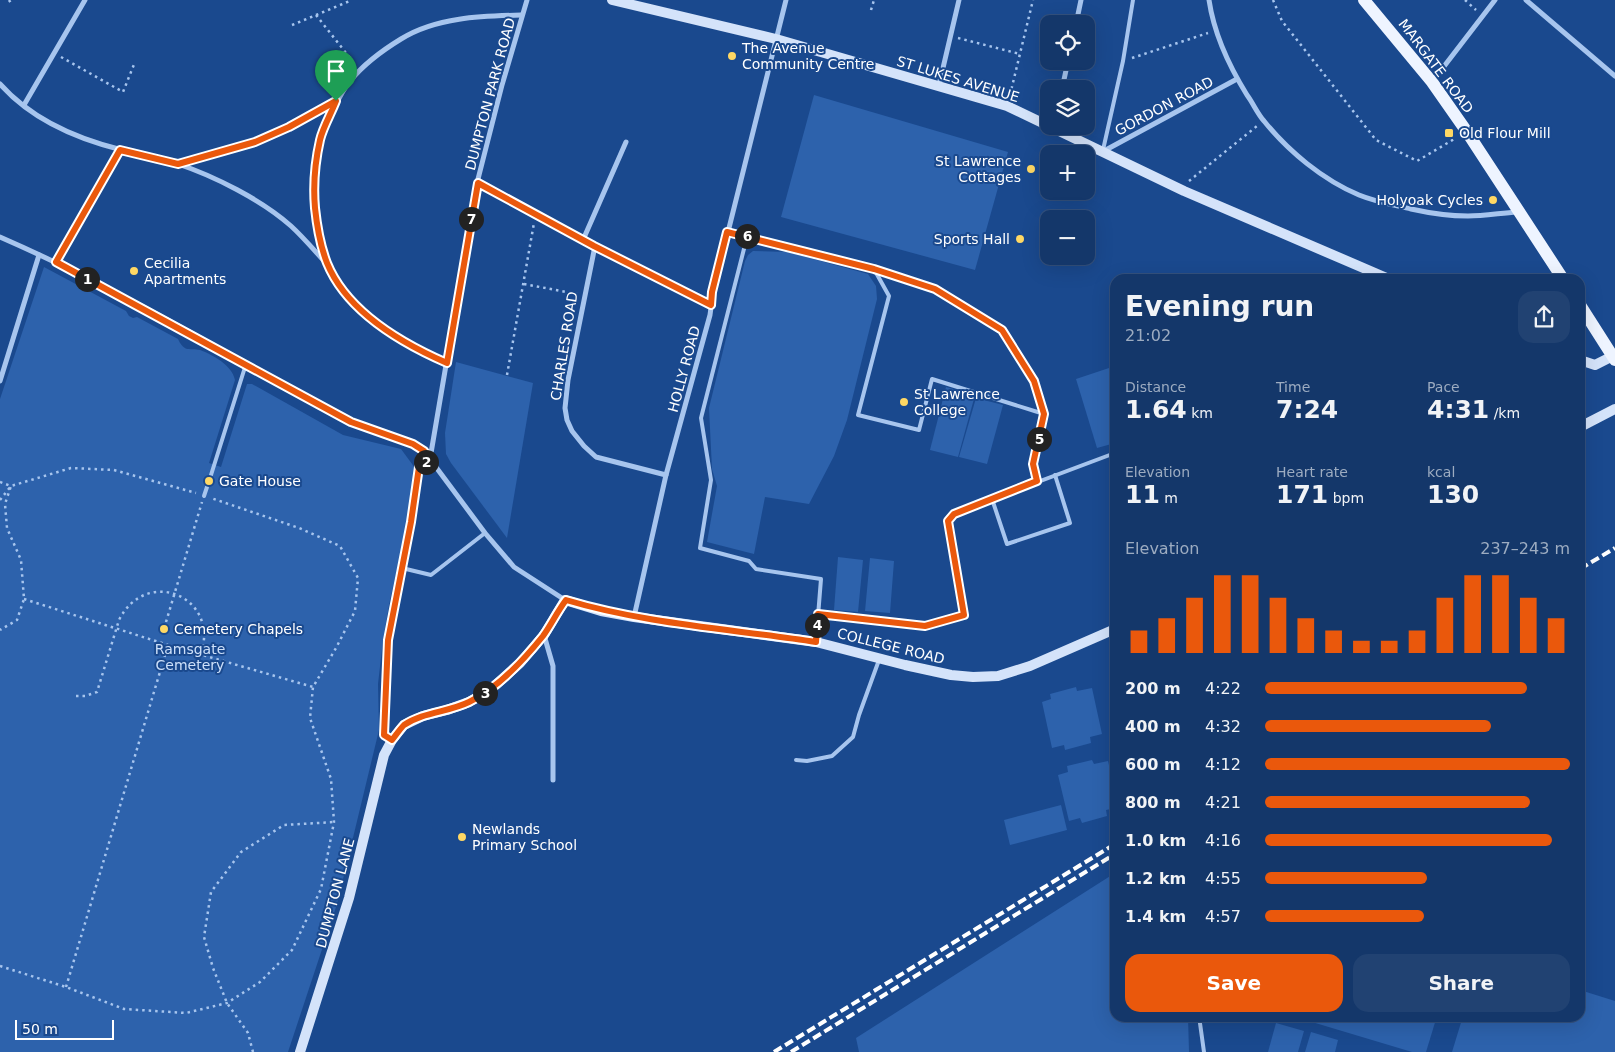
<!DOCTYPE html>
<meta charset="utf-8">
<style>
:root{--surface:#14376a;--page:#214272;--text:#f1f3f6;--muted:#9dacc1;--line:#33517e;--accent:#ea580c}
body{margin:0;font-family:"DejaVu Sans",sans-serif;background:var(--page);color:var(--text);height:100vh;display:flex;flex-direction:column;font-size:19px;white-space:nowrap}
*{box-sizing:border-box;margin:0}
p{font-size:16px;color:var(--muted)}
.icon{flex:none;width:28px;height:28px;fill:none;stroke:currentColor;stroke-width:2;stroke-linecap:round;stroke-linejoin:round}
.map{position:relative;flex:1;overflow:hidden}
.panel{position:absolute;left:1110px;top:274px;width:475px;height:748px;display:flex;flex-direction:column;background:var(--surface);border-radius:15px;box-shadow:0 5px 20px #0002,0 0 0 1px var(--line)}
.panel>*{flex:none}
.fabs{position:absolute;left:1040px;top:15px;display:grid;gap:10px}
.fabs a{display:grid;place-items:center;width:55px;height:55px;border-radius:10px;background:var(--surface);box-shadow:0 5px 20px #0002,0 0 0 1px var(--line);font-size:25px}
.scale{position:absolute;left:15px;bottom:12px;width:99px;box-sizing:border-box;padding-left:5px;border:2px solid #fff;border-top:0;font-size:14px;line-height:18px;white-space:nowrap;color:#fff;-webkit-text-stroke:4px #1a498e;paint-order:stroke}
.pin{position:absolute;display:grid;place-items:center;width:42px;height:42px;color:#fff;margin:-51px -21px;border-radius:50% 50% 50% 0;rotate:-45deg;box-shadow:0 0 5px #0007}
.pin .icon{rotate:45deg}
.km{position:absolute;width:25px;height:25px;margin:-12px;border-radius:50%;background:#222;color:#fff;font-size:14px;line-height:25px;text-align:center}
.round{display:grid;place-items:center;flex:none;width:52px;height:52px;border-radius:15px;background:var(--page)}
.summary{display:flex;align-items:center;justify-content:space-between;height:85px;padding:0 15px}
h1{font-size:28px;font-weight:800;line-height:38px}
.stats{display:grid;grid-template-columns:repeat(3,1fr);gap:8px;height:85px;padding:5px 15px}
.stats div{display:grid;align-content:center}
.stats b{font-size:25px;font-weight:800}
.stats small{font-size:14px;font-weight:400}
.stats p{font-size:14px}
.chart{height:140px;padding:10px 15px}
.chart p{display:flex;justify-content:space-between}
.chart svg{width:100%;height:90px;margin-top:5px;stroke:var(--accent);stroke-width:6}
.button{display:flex;gap:10px;margin-top:auto;padding:10px 15px}
.button a{flex:1;height:58px;border-radius:15px;background:var(--accent);color:#fff;font-size:20px;font-weight:800;line-height:58px;text-align:center}
.button a+a{background:var(--page);color:var(--text)}
ul{padding:0 15px;list-style:none;font-size:16px}
li{display:grid;grid-template-columns:80px 60px 1fr;align-items:center;height:38px}
li i{height:12px;border-radius:6px;background:var(--accent)}
.map>svg:first-child{display:block}
.green{fill:#2d62ac}
.lines{fill:none;stroke-linecap:round;stroke-linejoin:round}
.path{stroke:#a7c5ee;stroke-width:2.5;stroke-dasharray:2.5 4;stroke-linecap:butt}
.lane{stroke:#a7c5ee;stroke-width:4}
.street{stroke:#a7c5ee;stroke-width:5}
.secondary{stroke:#d4e3fa;stroke-width:10}
.primary{stroke:#eef4ff;stroke-width:12}
.rail{stroke:#fff;stroke-width:4;stroke-dasharray:9 4;stroke-linecap:butt}
.route-casing{stroke:#fff;stroke-width:10}
.route{stroke:#ea580c;stroke-width:6}
.poi-dot{fill:#ffd864;stroke:#1a498e;stroke-width:2}
.labels{text-anchor:middle;stroke-width:4;stroke-linejoin:round;paint-order:stroke}
.poi-label{font-size:14px;fill:#fff;stroke:#1a498e;text-anchor:start}
.street-label{font-size:14px;fill:#fff;stroke:#1a498e}
.park-label{font-size:14px;fill:#cde0fa;stroke:#1a498e}
</style>
<div class="map">
<svg width="1615" height="1052" viewBox="0 0 1615 1052">
<rect width="100%" height="100%" fill="#1a498e"/>
<g class="green">
<path d="M814,95l194,57 -33,118 -194,-53z"/>
<path d="M753,251l35,1 80,22 8,12 1,13 -30,121 -13,36 -25,48 -44,-7 -11,57 -47,-12 10,-56 -5,-17 -3,-61 36,-147 3,-6z"/>
<path d="M44,267l82,44 3,5 4,2 4,-1 41,22c7,15 12,8 22,11 13,5 32,15 35,30l-26,83 12,4 26,-83h5l91,51 58,14 14,19 -8,58 -17,74 -7,40 -5,44 1,46 -42,174 -49,148h-288v-653z"/>
<path d="M456,362l77,21 -26,155 -56,-75 -5,-9 -1,-21z"/>
<path d="M1115,366v77l-18,5 -21,-69z"/>
<path d="M946,387l29,8 -17,62 -28,-7z"/>
<path d="M976,398l27,7 -16,59 -28,-7z"/>
<path d="M838,557l25,3 -5,52 -24,-2z"/>
<path d="M870,558l24,3 -4,52 -25,-2z"/>
<path d="M1076,687l1,4 15,-3 10,46 -12,3 1,6 -26,7 -1,-5 -12,3 -10,-46 9,-3 -1,-5z"/>
<path d="M1092,760l2,4 14,-3 7,30v17l-9,2 1,6 -25,7 -2,-5 -11,3 -11,-46 10,-3 -1,-6z"/>
<path d="M1061,805l6,25 -57,15 -6,-25z"/>
<path d="M1115,873v143h73l1,36h-330l-3,-14z"/>
<path d="M1580,990l35,11v51h-163l11,-36h117z"/>
<path d="M1292,1016h145l-11,36h-14z"/>
<path d="M1276,1023l28,8 -6,21h-30z"/>
<path d="M1311,1032l27,8 -3,12h-30z"/>
</g>
<g class="lines">
<g class="path">
<path d="M9,0l3,5"/>
<path d="M1273,0l9,21 94,119 41,21 39,-23"/>
<path d="M1465,0l11,10"/>
<path d="M871,10l3,-10"/>
<path d="M316,15l34,43"/>
<path d="M292,25l60,-25"/>
<path d="M958,38l62,16"/>
<path d="M61,57l62,35 12,-30"/>
<path d="M1132,58l76,-25"/>
<path d="M1010,95l23,-95"/>
<path d="M1189,181l68,-55"/>
<path d="M60,255l56,-97"/>
<path d="M524,284l53,10"/>
<path d="M507,375l27,-152"/>
<path d="M0,482l11,4 -6,18 2,24 14,32 3,39 -7,21 -17,10"/>
<path d="M0,500l11,-14 60,-18 43,2 82,23"/>
<path d="M403,561l16,-94 5,-4"/>
<path d="M24,599l144,46 145,42"/>
<path d="M166,622l36,-120"/>
<path d="M76,696h9l12,-4 22,-72c27,-54 101,-24 82,34"/>
<path d="M384,732l4,-91 12,-67"/>
<path d="M0,966l66,21 58,22 62,4 41,-10 33,-21 32,-32 29,-61 13,-67 -3,-43 -21,-61 3,-31 23,-39 19,-37 3,-33 -18,-32 -41,-18 -88,-30"/>
<path d="M66,987l102,-342"/>
<path d="M253,1052l-5,-19 -21,-30 -14,-35 -9,-31 7,-45 30,-40 43,-27 50,-3"/>
</g>
<g class="lane">
<path d="M1103,150l20,-89 10,-61"/>
<path d="M727,232l147,37 61,20 67,41 32,51 10,33 -11,50 4,17"/>
<path d="M747,237l-46,181 10,62 -11,68 49,13 7,8 65,10 -5,62"/>
<path d="M874,269l15,27 -31,119 61,15 13,-51 112,35"/>
<path d="M1111,454l4,11"/>
<path d="M211,475l35,-111"/>
<path d="M204,496l3,-9"/>
<path d="M992,499l15,45 63,-21 -15,-48"/>
<path d="M406,569l25,6 54,-42"/>
<path d="M818,614l107,13 39,-12 -16,-94 7,-7 37,-15 123,-46"/>
<path d="M796,760l11,1 25,-5 21,-19 6,-22 20,-55"/>
<path d="M1199,1016l5,36"/>
</g>
<g class="street">
<path d="M1209,0c5,34 20,66 38,95 6,8 10,18 17,26 24,30 59,59 95,74 17,7 35,10 52,14 18,4 38,7 57,7 16,0 33,-3 49,-4"/>
<path d="M1526,0l89,76"/>
<path d="M1076,24l5,-24"/>
<path d="M1432,82l63,-82"/>
<path d="M0,84c31,35 77,55 122,66 19,5 38,8 56,14 36,12 84,36 113,62 12,11 23,24 34,36"/>
<path d="M939,85l20,-85"/>
<path d="M1062,89l6,-28"/>
<path d="M24,105l61,-105"/>
<path d="M1102,152l135,-73"/>
<path d="M178,164l77,-22 34,-15 47,-25"/>
<path d="M477,183l118,63 116,59"/>
<path d="M0,237c117,51 228,117 340,179 27,15 60,17 84,35l61,82 29,34 51,33"/>
<path d="M583,240l43,-98"/>
<path d="M595,246l-27,134 -3,28 2,12 5,11 12,15 12,11 70,18"/>
<path d="M447,363c-39,-17 -81,-39 -106,-76 -5,-7 -10,-16 -14,-23 -15,-34 -18,-92 -6,-127 2,-7 6,-14 9,-21 6,-12 12,-26 21,-36 13,-16 32,-30 50,-41 35,-22 81,-23 121,-24"/>
<path d="M0,381l39,-126"/>
<path d="M430,459l47,-276 25,-98 25,-85"/>
<path d="M634,617l32,-142 44,-160 3,-23 73,-292"/>
<path d="M544,635l9,31v114"/>
</g>
<g class="secondary">
<path d="M612,0l164,39 231,67 177,85 205,88"/>
<path d="M1580,360l15,5 18,-9"/>
<path d="M1580,427l35,-18"/>
<path d="M300,1052l49,-154 35,-143 8,-15 12,-15 19,-9 24,-6 22,-8 22,-13 29,-26 24,-28 21,-35 36,11 33,6 182,25 89,23 46,10 22,2 25,-1 32,-10 85,-37"/>
</g>
<g class="primary">
<path d="M1364,0l68,82 35,50 96,147"/>
<path d="M1580,305l35,55"/>
</g>
<g class="rail">
<path d="M1580,569l35,-21"/>
<path d="M774,1052l341,-208"/>
<path d="M791,1052l324,-198"/>
</g>
</g>
<g class="lines">
<g class="route-casing">
<path id="route" d="M336,101c-5,13 -13,26 -16,39 -5,22 -7,45 -5,68 2,19 5,37 12,55 20,49 74,80 120,100l31,-180 116,63 117,59 1,-13 15,-60 147,37 61,20 67,41 32,51 10,33 -11,50 4,17 -83,33 -6,7 16,94 -39,11 -107,-12 -2,28c-84,-13 -170,-18 -250,-42 -9,12 -15,25 -23,36 -20,25 -45,52 -74,66 -20,10 -46,10 -65,23 -4,4 -8,10 -12,15l-8,-5 4,-95 23,-118 8,-55 11,-8 -6,-8 -11,-7 -62,-22 -295,-160 64,-112 58,14 77,-22 34,-15z"/>
</g>
<use href="#route" class="route"/>
</g>
<g class="poi-dot">
<circle cx="732" cy="56" r="5"/>
<rect x="1444" y="128" width="10" height="10" rx="2.5"/>
<circle cx="1031" cy="169" r="5"/>
<circle cx="1493" cy="200" r="5"/>
<circle cx="1020" cy="239" r="5"/>
<circle cx="134" cy="271" r="5"/>
<circle cx="904" cy="402" r="5"/>
<circle cx="209" cy="481" r="5"/>
<circle cx="164" cy="629" r="5"/>
<circle cx="462" cy="837" r="5"/>
</g>
<g class="labels">
<g class="poi-label">
<text x="742" y="53">The Avenue<tspan x="742" dy="16">Community Centre</tspan></text>
<text x="1459" y="138">Old Flour Mill</text>
<text x="1021" y="166" text-anchor="end">St Lawrence<tspan x="1021" dy="16">Cottages</tspan></text>
<text x="1483" y="205" text-anchor="end">Holyoak Cycles</text>
<text x="1010" y="244" text-anchor="end">Sports Hall</text>
<text x="144" y="268">Cecilia<tspan x="144" dy="16">Apartments</tspan></text>
<text x="914" y="399">St Lawrence<tspan x="914" dy="16">College</tspan></text>
<text x="219" y="486">Gate House</text>
<text x="174" y="634">Cemetery Chapels</text>
<text x="472" y="834">Newlands<tspan x="472" dy="16">Primary School</tspan></text>
</g>
<g class="street-label">
<text transform="translate(1436 66) rotate(53)" y="5">MARGATE ROAD</text>
<text transform="translate(958 79) rotate(17)" y="5">ST LUKES AVENUE</text>
<text transform="translate(490 94) rotate(-75)" y="5">DUMPTON PARK ROAD</text>
<text transform="translate(1164 106) rotate(-28)" y="5">GORDON ROAD</text>
<text transform="translate(564 346) rotate(-81)" y="5">CHARLES ROAD</text>
<text transform="translate(684 369) rotate(-75)" y="5">HOLLY ROAD</text>
<text transform="translate(891 646) rotate(14)" y="5">COLLEGE ROAD</text>
<text transform="translate(335 893) rotate(-75)" y="5">DUMPTON LANE</text>
</g>
<g class="park-label">
<text x="190" y="654">Ramsgate<tspan x="190" dy="16">Cemetery</tspan></text>
</g>
</g>
</svg>
<div class="fabs">
<a><svg class="icon" aria-label="locate" viewBox="0 0 24 24"><circle cx="12" cy="12" r="6"/><path d="M12 2v4M12 18v4M2 12h4M18 12h4"/></svg></a>
<a><svg class="icon" aria-label="layers" viewBox="0 0 24 24"><path d="M12 4l9 5-9 5-9-5zM3 14l9 5 9-5"/></svg></a>
<a>+</a>
<a>−</a>
</div>
<div class="scale">50 m</div>
<div class="pin" style="left:336px;top:101px;background:#1e9e55"><svg class="icon" aria-label="arrive" viewBox="0 0 24 24"><path d="M6 21V4h12l-3 4 3 4H6"/></svg></div>
<b class="km" style="left:87px;top:279px">1</b>
<b class="km" style="left:426px;top:462px">2</b>
<b class="km" style="left:485px;top:693px">3</b>
<b class="km" style="left:817px;top:625px">4</b>
<b class="km" style="left:1039px;top:439px">5</b>
<b class="km" style="left:747px;top:236px">6</b>
<b class="km" style="left:471px;top:219px">7</b>
<section class="panel">
<div class="summary"><div><h1>Evening run</h1><p>21:02</p></div><a class="round"><svg class="icon" aria-label="share" viewBox="0 0 24 24"><path d="M12 15V3M7 8l5-5 5 5M5 13v7h14v-7"/></svg></a></div>
<div class="stats">
<div><p>Distance</p><b>1.64<small> km</small></b></div>
<div><p>Time</p><b>7:24</b></div>
<div><p>Pace</p><b>4:31<small> /km</small></b></div>
</div>
<div class="stats">
<div><p>Elevation</p><b>11<small> m</small></b></div>
<div><p>Heart rate</p><b>171<small> bpm</small></b></div>
<div><p>kcal</p><b>130</b></div>
</div>
<div class="chart"><p><span>Elevation</span>237–243 m</p>
<svg viewBox="0 0 160 44" preserveAspectRatio="none"><path d="M5 44V33M15 44V27M25 44V17M35 44V6M45 44V6M55 44V17M65 44V27M75 44V33M85 44V38M95 44V38M105 44V33M115 44V17M125 44V6M135 44V6M145 44V17M155 44V27"/></svg>
</div>
<ul>
<li><b>200 m</b>4:22<i style="width:86%"></i></li>
<li><b>400 m</b>4:32<i style="width:74%"></i></li>
<li><b>600 m</b>4:12<i style="width:100%"></i></li>
<li><b>800 m</b>4:21<i style="width:87%"></i></li>
<li><b>1.0 km</b>4:16<i style="width:94%"></i></li>
<li><b>1.2 km</b>4:55<i style="width:53%"></i></li>
<li><b>1.4 km</b>4:57<i style="width:52%"></i></li>
</ul>
<div class="button"><a>Save</a><a>Share</a></div>
</section>
</div>
